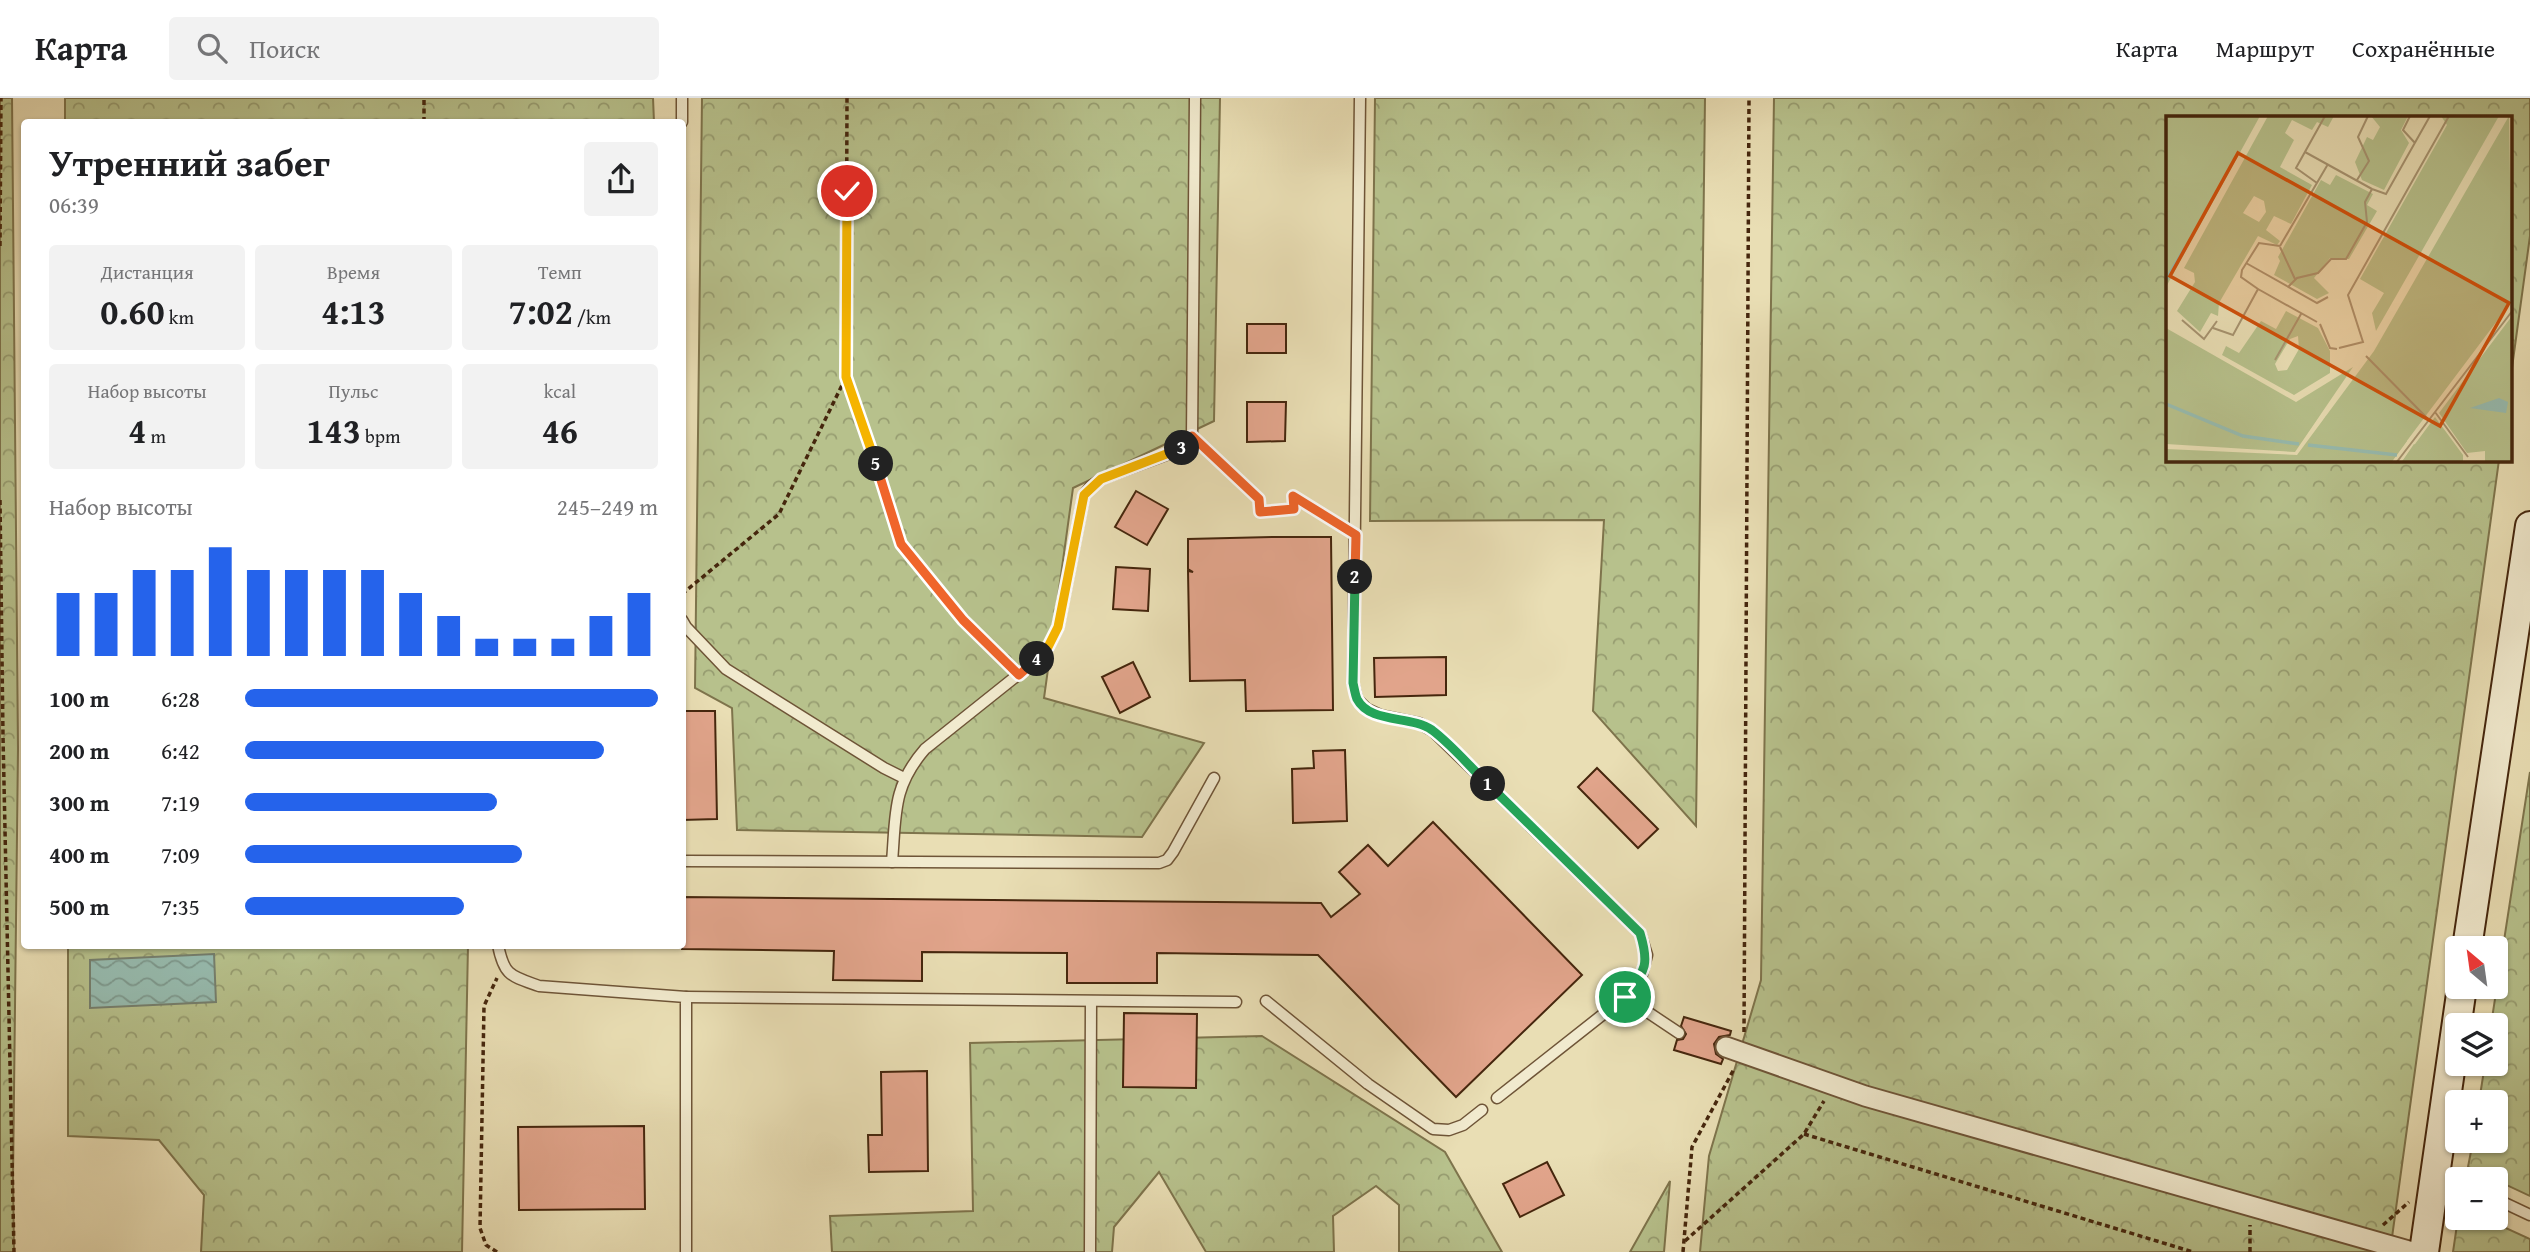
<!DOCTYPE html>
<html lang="ru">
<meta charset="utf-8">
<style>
:root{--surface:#fff;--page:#f2f2f2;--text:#202124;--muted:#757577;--line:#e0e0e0;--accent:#2563eb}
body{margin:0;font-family:"Gentium Book Plus",serif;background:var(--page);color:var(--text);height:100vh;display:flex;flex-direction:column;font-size:26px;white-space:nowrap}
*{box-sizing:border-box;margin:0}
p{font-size:23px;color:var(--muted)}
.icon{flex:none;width:38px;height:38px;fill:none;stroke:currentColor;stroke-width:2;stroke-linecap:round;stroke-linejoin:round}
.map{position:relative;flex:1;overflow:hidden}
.drawer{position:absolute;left:21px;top:21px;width:665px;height:830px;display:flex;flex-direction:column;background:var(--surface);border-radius:7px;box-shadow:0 2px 5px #0004}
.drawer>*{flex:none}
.needle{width:46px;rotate:331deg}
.controls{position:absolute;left:2445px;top:838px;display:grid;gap:14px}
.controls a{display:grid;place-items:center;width:63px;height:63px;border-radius:7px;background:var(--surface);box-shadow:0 2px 5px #0004;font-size:35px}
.pin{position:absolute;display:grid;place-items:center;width:60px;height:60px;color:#fff;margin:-30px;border:4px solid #fff;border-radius:50%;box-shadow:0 2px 7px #0007}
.km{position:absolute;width:35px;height:35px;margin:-18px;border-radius:50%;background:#222;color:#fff;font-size:19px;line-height:35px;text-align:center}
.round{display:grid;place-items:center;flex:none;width:74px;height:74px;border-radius:7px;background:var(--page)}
.overview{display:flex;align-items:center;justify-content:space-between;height:119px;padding:0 28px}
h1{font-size:38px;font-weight:700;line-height:52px}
.figures{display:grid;grid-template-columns:repeat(3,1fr);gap:10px;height:119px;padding:7px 28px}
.figures div{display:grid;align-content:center;border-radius:7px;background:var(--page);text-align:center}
.figures b{font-size:35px;font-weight:700}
.figures small{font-size:19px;font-weight:400}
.figures p{font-size:19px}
.chart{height:196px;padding:14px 28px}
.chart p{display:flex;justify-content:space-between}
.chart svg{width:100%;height:126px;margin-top:7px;stroke:var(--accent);stroke-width:6}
ul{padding:0 28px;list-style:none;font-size:23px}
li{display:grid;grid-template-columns:112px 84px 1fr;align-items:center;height:52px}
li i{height:18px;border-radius:9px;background:var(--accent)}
header{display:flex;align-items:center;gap:42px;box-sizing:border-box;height:98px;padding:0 35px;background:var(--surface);border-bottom:2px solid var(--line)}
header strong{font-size:33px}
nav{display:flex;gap:38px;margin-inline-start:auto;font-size:24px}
.search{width:490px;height:63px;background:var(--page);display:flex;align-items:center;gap:18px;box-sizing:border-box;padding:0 24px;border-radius:7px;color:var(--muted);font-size:26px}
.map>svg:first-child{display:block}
.forest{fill:url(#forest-crowns);stroke:#7e744c;stroke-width:2}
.water{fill:url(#water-waves);stroke:#76806f;stroke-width:2}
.building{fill:#e2a58c;stroke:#45260d;stroke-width:2}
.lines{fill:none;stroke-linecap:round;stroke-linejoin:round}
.lane-casing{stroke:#6e5437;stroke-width:13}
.street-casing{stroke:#6e5437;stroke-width:23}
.secondary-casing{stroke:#45260d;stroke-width:32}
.path{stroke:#45260d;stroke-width:3.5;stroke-dasharray:5 3.5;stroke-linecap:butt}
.lane{stroke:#f1eace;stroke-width:10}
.street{stroke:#f1eace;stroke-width:19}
.secondary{stroke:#f1eace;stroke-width:28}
.split-1-casing{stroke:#fff;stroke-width:14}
.split-2-casing{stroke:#fff;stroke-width:14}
.split-3-casing{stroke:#fff;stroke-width:14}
.split-4-casing{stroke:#fff;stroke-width:14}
.split-5-casing{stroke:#fff;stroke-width:14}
.split-6-casing{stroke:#fff;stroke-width:14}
.split-1{stroke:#22a559;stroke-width:9}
.split-2{stroke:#22a559;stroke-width:9}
.split-3{stroke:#f0652b;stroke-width:9}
.split-4{stroke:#f5b400;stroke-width:9}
.split-5{stroke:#f0652b;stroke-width:9}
.split-6{stroke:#f5b400;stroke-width:9}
.inset-river{fill:none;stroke:#97bcb0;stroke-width:3.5}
.inset-road{fill:none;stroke:#a79471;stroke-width:2}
.view{fill:#d0510c;fill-opacity:0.15;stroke:#d0510c;stroke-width:3.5}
.inset-edge{fill:none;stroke:#45260d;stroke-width:3.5}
</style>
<header>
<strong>Карта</strong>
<div class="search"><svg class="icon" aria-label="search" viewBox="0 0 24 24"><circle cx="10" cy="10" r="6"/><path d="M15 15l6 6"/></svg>Поиск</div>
<nav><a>Карта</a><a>Маршрут</a><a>Сохранённые</a></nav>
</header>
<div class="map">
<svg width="2530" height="1154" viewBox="0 0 2530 1154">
<defs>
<pattern id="forest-crowns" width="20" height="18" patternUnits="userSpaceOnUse" patternTransform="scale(1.75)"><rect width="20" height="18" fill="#b7c18c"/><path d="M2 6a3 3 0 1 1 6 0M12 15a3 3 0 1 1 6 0" fill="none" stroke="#979d71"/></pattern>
<pattern id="water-waves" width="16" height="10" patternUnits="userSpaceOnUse" patternTransform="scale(1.75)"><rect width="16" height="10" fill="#97bcb0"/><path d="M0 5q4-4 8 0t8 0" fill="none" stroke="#7d998e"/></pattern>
</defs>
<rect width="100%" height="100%" fill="#e9deb4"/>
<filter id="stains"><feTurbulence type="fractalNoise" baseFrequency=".00286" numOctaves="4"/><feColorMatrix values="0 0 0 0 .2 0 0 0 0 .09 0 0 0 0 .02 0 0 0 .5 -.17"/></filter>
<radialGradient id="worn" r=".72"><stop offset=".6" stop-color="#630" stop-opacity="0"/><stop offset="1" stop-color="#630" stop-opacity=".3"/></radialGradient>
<g class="forest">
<path d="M0,0h12l6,651 -5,430 1,73h-14z"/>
<path d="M65,0h588l1,24h-589z"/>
<path d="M702,0h518l-6,323 -141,67 -29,210 160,45 -62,94 -405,-7 -5,-122 -37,-20z"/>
<path d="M1375,0h330l-9,728 -103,-115 11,-191 -234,1z"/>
<path d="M1774,0h756v138l-19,139v-258h-343v343h331l-109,792h-690l9,-96 52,-176z"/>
<path d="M2530,674v424l-62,-29 5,-26h23v-39h-17l6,-38h11v-38l-5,-1z"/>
<path d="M68,847h400l-6,307h-261l3,-57 -45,-55 -91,-4z"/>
<path d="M1262,938l183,116 57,100h-103v-47l-23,-19 -43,30 1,36h-128l-47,-80 -45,55 -2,25h-280l-2,-36 143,-5 -3,-168z"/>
<path d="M1670,1083l-6,71h-34z"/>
<path d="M2458,1120h26l46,21v13h-77z"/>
</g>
<path class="water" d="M214,856l2,48 -126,6v-48z"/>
<g class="building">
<rect x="1247" y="226" width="39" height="29"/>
<path d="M1247,304h39l-1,39 -38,1z"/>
<path d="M1136,393l32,18 -21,36 -32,-18z"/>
<path d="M1273,439h58l2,173 -87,1 -1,-31 -55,1 -2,-110 5,1 -5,-3v-30z"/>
<path d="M1116,469l34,2 -2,42 -35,-2z"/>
<path d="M1446,559v38l-71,2 -1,-39z"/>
<path d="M1133,564l17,35 -30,16 -18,-36z"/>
<path d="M682,613h33l2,108 -35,1z"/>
<path d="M1345,652l2,71 -54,2 -1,-54 22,-1 -1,-17z"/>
<path d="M1597,670l61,61 -20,19 -60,-61z"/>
<path d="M1433,724l149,153 -126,122 -138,-142 -161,-2v30h-90v-30l-145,-1v29l-89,-1 1,-29 -152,-2v-52l639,6 10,14 29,-23 -21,-22 29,-27 20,21z"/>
<path d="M1124,915l73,1 -1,74 -73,-1z"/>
<path d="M1684,919l47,14 -1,4 -11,2 -5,7 2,10 7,5 -2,5 -47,-14 3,-10 6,-1 3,-5 -5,-8z"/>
<path d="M927,973l1,100 -59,1 -1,-37h14l-1,-63z"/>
<path d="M644,1028l1,83 -126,1 -1,-83z"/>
<path d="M1547,1064l17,33 -44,22 -17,-33z"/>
</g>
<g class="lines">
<g class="lane-casing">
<g id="lane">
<path d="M1360,0l-7,585 4,16 10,10 13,6 39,8 14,8 207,202 7,22 -5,19 -17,23 -128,101"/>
<path d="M682,24v-24"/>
<path d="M682,522l4,7 40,42 158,99 20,10"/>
<path d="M682,763l477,2 8,-3 6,-8 41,-74"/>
<path d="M892,764c4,-47 0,-75 33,-113l109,-87 14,-15 10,-20 26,-132 7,-9 10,-7 76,-28 10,-6 5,-8 3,-339"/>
<path d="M498,847c6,31 13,31 41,41l147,11v255"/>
<path d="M686,899l550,5"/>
<path d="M1625,899l54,36"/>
<path d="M1266,903l102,83 65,45 16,1 14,-5 19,-15"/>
<path d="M2438,1076l19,8"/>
<path d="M2496,1101l34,16"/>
<path d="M1090,1154l1,-250"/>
</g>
</g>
<g class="street-casing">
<path id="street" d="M1726,949l139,49 547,156"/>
</g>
<g class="secondary-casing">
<g id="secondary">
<path d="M2467,850l63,-422"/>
<path d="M2424,1154l38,-265"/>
</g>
</g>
<g class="path">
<path d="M424,24v-24"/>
<path d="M0,148l1,-148"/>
<path d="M846,279l55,167 62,76 45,45"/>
<path d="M1202,347l57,54 1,13 34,-3 -1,-13"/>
<path d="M1293,398l49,30"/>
<path d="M0,402l3,236 11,516"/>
<path d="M682,496l97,-80 67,-137 1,-279"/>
<path d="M1744,934l5,-934"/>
<path d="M1804,1036l389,118"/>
<path d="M2383,1127l26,-23"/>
<path d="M1685,1143l119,-107 20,-33"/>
<path d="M497,1154l-11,-7 -6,-17 4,-222 13,-28"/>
<path d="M1683,1154l9,-105 42,-78"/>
<path d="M2250,1154v-27"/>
</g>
<use href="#lane" class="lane"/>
<use href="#street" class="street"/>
<use href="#secondary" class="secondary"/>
</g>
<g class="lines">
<g class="split-1-casing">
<path id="split-1" d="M1488,686l152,149c10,33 5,37 -15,64"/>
</g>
<g class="split-2-casing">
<path id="split-2" d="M1355,479l-2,106c1,4 2,11 4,16 13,25 54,16 75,31 20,15 38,37 56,54"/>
</g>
<g class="split-3-casing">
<path id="split-3" d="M1182,350l10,-12 67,63 1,13 34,-3 -1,-13 63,39 -1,42"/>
</g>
<g class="split-4-casing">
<path id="split-4" d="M1037,561l11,-12 10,-20 26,-132 17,-16 81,-31"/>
</g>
<g class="split-5-casing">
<path id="split-5" d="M876,366l25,80 62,76 56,55 18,-16"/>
</g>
<g class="split-6-casing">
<path id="split-6" d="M847,93l-1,186 30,87"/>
</g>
<use href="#split-1" class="split-1"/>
<use href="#split-2" class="split-2"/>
<use href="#split-3" class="split-3"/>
<use href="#split-4" class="split-4"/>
<use href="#split-5" class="split-5"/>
<use href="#split-6" class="split-6"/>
</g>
<g transform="translate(2166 18)">
<rect width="346" height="346" fill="#e9deb4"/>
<path d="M0,0h94l-94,171zM102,0h66l-6,11 -11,-5 -5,8 -20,-10 -7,13 9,7 -14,27 32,18 -21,39 -17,-8 -8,14 14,11 -3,4 -19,-9 -39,67 -1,13 -7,-3 -11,19 -23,-21 18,-29 -1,-9 -10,-5zM88,80l10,5 2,11 -7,10 -16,-9zM205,0h37l-7,14 8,13 -25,47 -22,-10 -7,-18 12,-25 6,3 7,-13zM275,0h58l-123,215 -4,-18 12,-20 -24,-14 87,-154zM343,0l3,185 -121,161 -225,1v-14l131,6 77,-104zM170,59l37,19 -6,11 10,6 -28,48 -19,-1 -16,20 15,15 -12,6 -43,-24 6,-14 -2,-4 43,-77 9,5zM120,195l32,17 12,23v22l-36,22 -72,-40 4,-9 13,7 22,-32 15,8zM132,220l1,13 -12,21 -9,1 -3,-7 15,-25zM346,200v146h-27v-11l-18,2 -28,-40zM0,212l130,74 57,-35 -58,85 -129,-8zM269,301l28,38v7l-62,1z" fill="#b7c18c" fill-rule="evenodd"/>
<path d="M0,59l17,21 9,28v10l-26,46zM36,296l68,9 24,-6 25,1 -18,26 -58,-6 -46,-19zM160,300l39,5 42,20 -16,22 -32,-1 -8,-6 -42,-10zM248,328l13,7 16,11 -42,1z" fill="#b7c18c"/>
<path d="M333,282l9,4 -2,11 -36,-5z" fill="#97bcb0"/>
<path class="inset-river" d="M0,164l19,-32M0,288l77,32 56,8M142,329l89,10"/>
<path class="inset-road" d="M244,0l-7,14 12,13M139,36l67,37M191,64l12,-19 -11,-24 10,-21M151,67l-21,-15 29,-52M114,130l48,-82M114,131l15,32M80,147l71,40 11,-6M122,171l9,-9 21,-5 13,-14h15l21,-37 -2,-20 7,-13 14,5 44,-78M92,173l59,33M16,204l22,19 13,-18M154,208l10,24 7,1M47,212l20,7 25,-46 -17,-12 1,-7 17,-27 21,3M173,232l24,-6 -15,-47 101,-179M200,240l63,64M109,244l26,-46M269,296l33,45M230,347l117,-153"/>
<path class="view" d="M72,37l271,150 -69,123 -270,-150z"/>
<rect width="346" height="346" class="inset-edge"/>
</g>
<rect width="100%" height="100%" filter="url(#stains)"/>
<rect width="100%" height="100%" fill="url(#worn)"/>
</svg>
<div class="controls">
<a><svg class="needle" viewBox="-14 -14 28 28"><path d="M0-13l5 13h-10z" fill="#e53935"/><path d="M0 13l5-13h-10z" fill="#757577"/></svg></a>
<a><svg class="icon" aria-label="layers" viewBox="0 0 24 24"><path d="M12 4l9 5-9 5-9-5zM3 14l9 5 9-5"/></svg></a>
<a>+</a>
<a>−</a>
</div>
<div class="pin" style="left:1625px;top:899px;background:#1e9e55"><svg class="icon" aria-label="arrive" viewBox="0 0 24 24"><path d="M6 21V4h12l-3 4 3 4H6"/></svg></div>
<div class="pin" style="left:847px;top:93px;background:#d93025"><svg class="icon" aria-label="check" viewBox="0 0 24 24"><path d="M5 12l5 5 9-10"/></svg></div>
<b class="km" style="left:1488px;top:686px">1</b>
<b class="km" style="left:1355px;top:479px">2</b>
<b class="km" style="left:1182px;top:350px">3</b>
<b class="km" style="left:1037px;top:561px">4</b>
<b class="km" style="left:876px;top:366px">5</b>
<section class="drawer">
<div class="overview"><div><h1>Утренний забег</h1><p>06:39</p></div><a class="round"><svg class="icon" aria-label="share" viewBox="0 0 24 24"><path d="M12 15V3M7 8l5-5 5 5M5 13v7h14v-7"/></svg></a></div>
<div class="figures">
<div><p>Дистанция</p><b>0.60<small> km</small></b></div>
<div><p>Время</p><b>4:13</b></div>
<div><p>Темп</p><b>7:02<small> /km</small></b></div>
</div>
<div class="figures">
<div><p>Набор высоты</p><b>4<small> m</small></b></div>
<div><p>Пульс</p><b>143<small> bpm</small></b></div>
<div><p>kcal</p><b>46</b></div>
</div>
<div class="chart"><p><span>Набор высоты</span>245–249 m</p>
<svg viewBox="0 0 160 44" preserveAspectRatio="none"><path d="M5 44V22M15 44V22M25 44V14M35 44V14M45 44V6M55 44V14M65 44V14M75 44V14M85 44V14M95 44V22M105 44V30M115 44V38M125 44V38M135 44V38M145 44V30M155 44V22"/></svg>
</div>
<ul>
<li><b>100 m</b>6:28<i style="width:100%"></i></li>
<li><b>200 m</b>6:42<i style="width:87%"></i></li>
<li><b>300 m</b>7:19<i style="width:61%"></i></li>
<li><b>400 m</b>7:09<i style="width:67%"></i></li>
<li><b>500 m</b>7:35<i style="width:53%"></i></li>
</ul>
</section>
</div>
